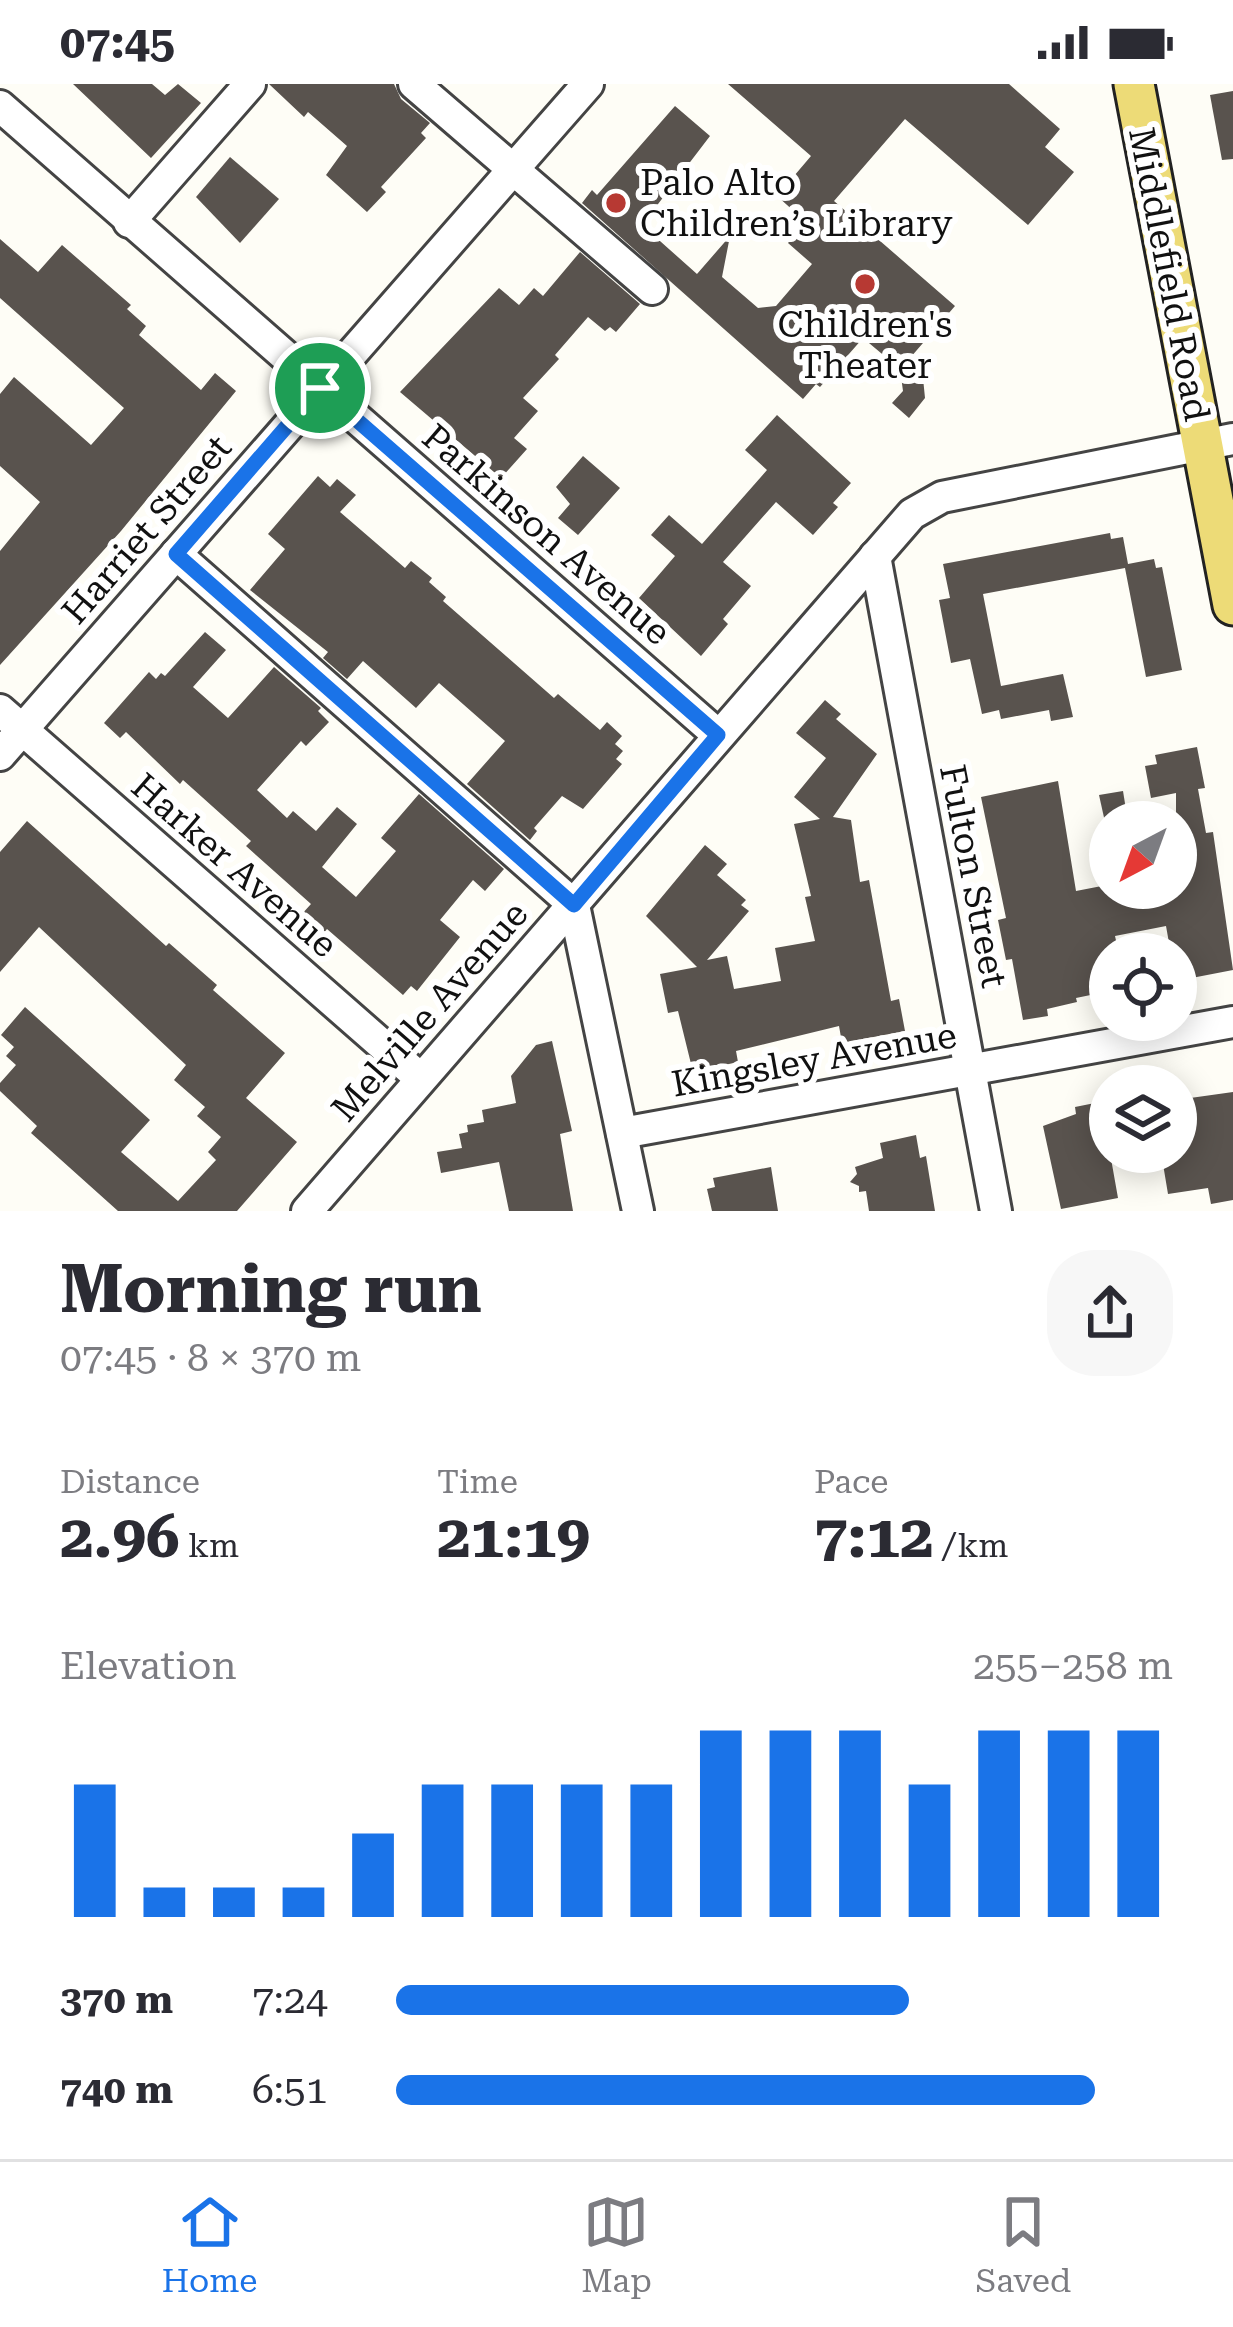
<!DOCTYPE html>
<meta charset="utf-8">
<style>
:root{--surface:#fff;--page:#f7f7f7;--text:#2b2b33;--muted:#7c7c81;--line:#e1e1e2;--accent:#1a73e8}
body{margin:0;font-family:"Roboto Serif",serif;background:var(--page);color:var(--text);height:100vh;display:flex;flex-direction:column;font-size:45px;white-space:nowrap}
*{box-sizing:border-box;margin:0}
p{font-size:39px;color:var(--muted)}
.icon{flex:none;width:66px;height:66px;fill:none;stroke:currentColor;stroke-width:2;stroke-linecap:round;stroke-linejoin:round}
.map{position:relative;height:1127px;overflow:hidden}
.side{display:flex;flex-direction:column;background:var(--surface);flex:1}
.side>*{flex:none}
.needle{width:78px;rotate:221deg}
.buttons{position:absolute;left:1089px;top:717px;display:grid;gap:24px}
.buttons a{display:grid;place-items:center;width:108px;height:108px;border-radius:50%;background:var(--surface);box-shadow:0 6px 30px #0003;font-size:60px}
.pin{position:absolute;display:grid;place-items:center;width:102px;height:102px;color:#fff;margin:-51px;border:6px solid #fff;border-radius:50%;box-shadow:0 3px 12px #0007}
.round{display:grid;place-items:center;flex:none;width:126px;height:126px;border-radius:48px;background:var(--page)}
.headline{display:flex;align-items:center;justify-content:space-between;height:204px;padding:0 60px}
h1{font-size:66px;font-weight:700;line-height:90px}
.metrics{display:grid;grid-template-columns:repeat(3,1fr);gap:18px;height:204px;padding:12px 60px}
.metrics div{display:grid;align-content:center}
.metrics b{font-size:60px;font-weight:700}
.metrics small{font-size:33px;font-weight:400}
.metrics p{font-size:33px}
.chart{height:336px;padding:24px 60px}
.chart p{display:flex;justify-content:space-between}
.chart svg{width:100%;height:216px;margin-top:12px;stroke:var(--accent);stroke-width:6}
ul{padding:0 60px;list-style:none;font-size:39px}
li{display:grid;grid-template-columns:192px 144px 1fr;align-items:center;height:90px}
li i{height:30px;border-radius:15px;background:var(--accent)}
.status{display:flex;justify-content:space-between;align-items:center;height:84px;padding:0 60px;background:var(--surface);direction:ltr}
.status svg{height:33px;fill:currentColor}
.dock{display:flex;justify-content:space-around;align-items:center;height:168px;border-top:3px solid var(--line);background:var(--surface);font-size:33px;color:var(--muted)}
.dock a{display:grid;justify-items:center;gap:6px}
.dock .active{color:var(--accent)}
.map>svg:first-child{display:block}
.building{fill:#59534e}
.lines{fill:none;stroke-linecap:round;stroke-linejoin:round}
.minor-casing{stroke:#444;stroke-width:36}
.major-casing{stroke:#222;stroke-width:45}
.minor{stroke:#fff;stroke-width:30}
.major{stroke:#eddb77;stroke-width:39}
.route-casing{stroke:#fff;stroke-width:24}
.route{stroke:#1a73e8;stroke-width:15}
.poi-dot{fill:#b73933;stroke:#fff;stroke-width:4.5}
.labels{text-anchor:middle;stroke-width:12;stroke-linejoin:round;paint-order:stroke}
.poi-label{font-size:36px;fill:#111;stroke:#fff;text-anchor:start}
.street-label{font-size:36px;fill:#111;stroke:#fff}
</style>
<div class="status"><b>07:45</b><svg viewBox="0 0 49 12"><path d="M0 12V9h3v3zM5 12V6h3v6zM10 12V3h3v9zM15 12V0h3v12zM26 1h20v11H26zM47 4h2v5h-2z"/></svg></div>
<div class="map">
<svg width="1233" height="1127" viewBox="0 0 1233 1127">
<rect width="100%" height="100%" fill="#fefdf6"/>
<g class="building">
<path d="M73,0h79l13,11 13,-11 23,19 -50,55z"/>
<path d="M269,0h125l7,15 29,24 -9,10 5,5 -45,49 5,5 -19,20 -41,-37 21,-29 -39,-34 -4,5z"/>
<path d="M728,0h281l51,45 -15,18 29,25 -46,53 -123,-106 -71,82 121,105 -45,52 12,10 3,30 -16,20 -17,-15 11,-12 -3,-22 -37,-31 -43,49 -4,-3 -13,15 -221,-196 10,-13 5,5 78,-89 35,30 -68,89 55,49 33,-38 -8,41 36,31 18,-2 36,-42 -24,-21 18,-21 -29,-26 34,-40z"/>
<path d="M1233,7v68l-11,1 -12,-65z"/>
<path d="M230,73l49,42 -39,44 -44,-46z"/>
<path d="M0,155l38,33 24,-27 69,60 -4,4 19,17 -7,9 62,55 14,-17 21,18 -115,140 -121,134v-114l40,-49 -40,-36v-72l14,-17 77,68 33,-37 -124,-110z"/>
<path d="M580,168l60,52 -24,28 -6,-5 -5,4 -17,-14 -33,38 4,4 -36,39 15,13 -24,27 13,11 -26,29 -101,-86 99,-104 20,17 15,-17 9,8z"/>
<path d="M777,331l74,68 -18,20 5,4 -25,28 -37,-33 -53,60 28,24 -28,33 5,5 -27,32 -62,-58 36,-42 -24,-21 18,-20 33,29 65,-74 -22,-20z"/>
<path d="M583,372l37,32 -42,47 -20,-17 12,-14 -14,-17z"/>
<path d="M318,392l12,11 7,-8 19,16 -16,17 65,56 6,-7 21,17 -3,4 17,15 -3,4 111,97 4,-4 42,36 7,-8 15,14 -7,8 8,7 -7,8 6,5 -39,45 -21,-13 -28,32 3,3 -7,9 -63,-56 38,-43 -66,-58 -23,25 -53,-47 -16,18 -24,-21 5,-6 -78,-62 35,-41 -17,-15z"/>
<path d="M1110,449l1,6 12,-2 5,27 26,-5 2,9 6,-1 20,103 -36,7 -21,-109 -142,26 18,92 62,-12 10,43 -22,4 -2,-11 -48,9 -2,-9 -17,4 -12,-55 -19,4 -12,-63 11,-2 -7,-34z"/>
<path d="M205,548l21,18 -33,37 35,31 46,-51 47,41 -3,3 11,11 -23,24 -5,-5 -44,49 30,28 6,-7 23,20 21,-24 20,17 -35,43 34,30 40,-46 -15,-13 38,-44 85,75 -19,22 -12,-11 -33,40 20,17 -43,54 -6,-5 -8,9 -76,-66 -4,5 -22,-19 10,-11 -65,-58 5,-5 -68,-61 -3,4 -54,-52 -6,6 -16,-15 45,-51 7,7 5,-6 4,3z"/>
<path d="M825,616l16,14 -5,5 41,35 -44,63 18,3 9,62 9,-2 22,121 8,-2 6,32 -63,12 -3,-17 -103,25 2,11 -45,10 -15,-61 -10,2 -8,-39 37,-7 -51,-51 59,-71 22,19 -10,11 29,25 -5,5 8,6 -42,49 20,-4 7,33 47,-8 -6,-33 40,-7 -10,-44 6,-1 -17,-72 26,-5 -26,-22 32,-39 -30,-25z"/>
<path d="M1197,663l8,41 -7,1 8,44 7,-1 20,138 -57,11v-27h-5l-5,-28 -51,10 4,18h-9v37l-34,7 1,4 -30,7 1,7 -25,4 -11,-61 -6,1 -8,-40 8,-2 -25,-121 77,-16 18,110 31,-6 69,3v-95l-25,5 -6,-32 12,-2 -2,-9z"/>
<path d="M1123,707l5,31h-23l-6,-27z"/>
<path d="M27,737l139,125 3,-3 48,42 -4,5 72,63 -39,45 51,44 -60,69h-119l-87,-78 6,-7 -37,-35v-8l16,-18 -10,-9 8,-9 -13,-12 24,-28 125,113 -29,32 57,49 38,-41 -8,-8 13,-15 -24,-21 8,-9 -31,-27 12,-15 -147,-138 -39,45v-120z"/>
<path d="M552,957l20,90 -12,3 13,77h-64l-10,-49 -58,11 -4,-21 25,-4 -3,-14 9,-2 -1,-7 17,-3 -2,-12 34,-7 -5,-27 25,-31z"/>
<path d="M1233,1008v108l-22,4 -3,-16 -40,6 -7,-42h15v-52z"/>
<path d="M1110,1016v53l8,45 -57,11 -18,-83 33,-12 -1,-7z"/>
<path d="M916,1051l4,23 6,-2 9,55h-66l-3,-20 -7,1v-6l-9,-4 7,-8 -2,-7 28,-9 -3,-15z"/>
<path d="M771,1083l7,44h-66l-5,-22 8,-2 -2,-9z"/>
</g>
<g class="lines">
<g class="minor-casing">
<g id="minor">
<path d="M414,0l238,205"/>
<path d="M0,22l718,629"/>
<path d="M129,138l121,-138"/>
<path d="M176,470l398,351 64,306"/>
<path d="M875,472l121,655"/>
<path d="M0,626l420,368"/>
<path d="M0,671l588,-671"/>
<path d="M622,1049l611,-111"/>
<path d="M307,1127l605,-697 30,-17 291,-58"/>
</g>
</g>
<g class="major-casing">
<path id="major" d="M1134,0l99,521"/>
</g>
<use href="#minor" class="minor"/>
<use href="#major" class="major"/>
</g>
<g class="lines">
<g class="route-casing">
<path id="route" d="M320,304l398,347 -144,170 -398,-351z"/>
</g>
<use href="#route" class="route"/>
</g>
<g class="poi-dot">
<circle cx="616" cy="119" r="12"/>
<circle cx="865" cy="200" r="12"/>
</g>
<g class="labels">
<g class="poi-label">
<text x="640" y="111">Palo Alto<tspan x="640" dy="41">Children’s Library</tspan></text>
<text x="865" y="253" text-anchor="middle">Children's<tspan x="865" dy="41">Theater</tspan></text>
</g>
<g class="street-label">
<text transform="translate(1170 190) rotate(79)" y="13">Middlefield Road</text>
<text transform="translate(146 445) rotate(-49)" y="13">Harriet Street</text>
<text transform="translate(547 450) rotate(41)" y="13">Parkinson Avenue</text>
<text transform="translate(235 781) rotate(41)" y="13">Harker Avenue</text>
<text transform="translate(974 792) rotate(79)" y="13">Fulton Street</text>
<text transform="translate(429 927) rotate(-49)" y="13">Melville Avenue</text>
<text transform="translate(814 975) rotate(-10)" y="13">Kingsley Avenue</text>
</g>
</g>
</svg>
<div class="buttons">
<a><svg class="needle" viewBox="-14 -14 28 28"><path d="M0-13l5 13h-10z" fill="#e53935"/><path d="M0 13l5-13h-10z" fill="#7c7c81"/></svg></a>
<a><svg class="icon" aria-label="locate" viewBox="0 0 24 24"><circle cx="12" cy="12" r="6"/><path d="M12 2v4M12 18v4M2 12h4M18 12h4"/></svg></a>
<a><svg class="icon" aria-label="layers" viewBox="0 0 24 24"><path d="M12 4l9 5-9 5-9-5zM3 14l9 5 9-5"/></svg></a>
</div>
<div class="pin" style="left:320px;top:304px;background:#1e9e55"><svg class="icon" aria-label="arrive" viewBox="0 0 24 24"><path d="M6 21V4h12l-3 4 3 4H6"/></svg></div>
</div>
<section class="side">
<div class="headline"><div><h1>Morning run</h1><p>07:45 · 8 × 370 m</p></div><a class="round"><svg class="icon" aria-label="share" viewBox="0 0 24 24"><path d="M12 15V3M7 8l5-5 5 5M5 13v7h14v-7"/></svg></a></div>
<div class="metrics">
<div><p>Distance</p><b>2.96<small> km</small></b></div>
<div><p>Time</p><b>21:19</b></div>
<div><p>Pace</p><b>7:12<small> /km</small></b></div>
</div>
<div class="chart"><p><span>Elevation</span>255–258 m</p>
<svg viewBox="0 0 160 44" preserveAspectRatio="none"><path d="M5 44V17M15 44V38M25 44V38M35 44V38M45 44V27M55 44V17M65 44V17M75 44V17M85 44V17M95 44V6M105 44V6M115 44V6M125 44V17M135 44V6M145 44V6M155 44V6"/></svg>
</div>
<ul>
<li><b>370 m</b>7:24<i style="width:66%"></i></li>
<li><b>740 m</b>6:51<i style="width:90%"></i></li>
</ul>
</section>
<nav class="dock">
<a class="active"><svg class="icon" aria-label="home" viewBox="0 0 24 24"><path d="M3 11l9-7 9 7M6 9v11h12V9"/></svg>Home</a>
<a><svg class="icon" aria-label="map" viewBox="0 0 24 24"><path d="M3 6l6-2 6 2 6-2v14l-6 2-6-2-6 2zM9 4v14M15 6v14"/></svg>Map</a>
<a><svg class="icon" aria-label="saved" viewBox="0 0 24 24"><path d="M7 4h10v16l-5-4-5 4z"/></svg>Saved</a>
</nav>
